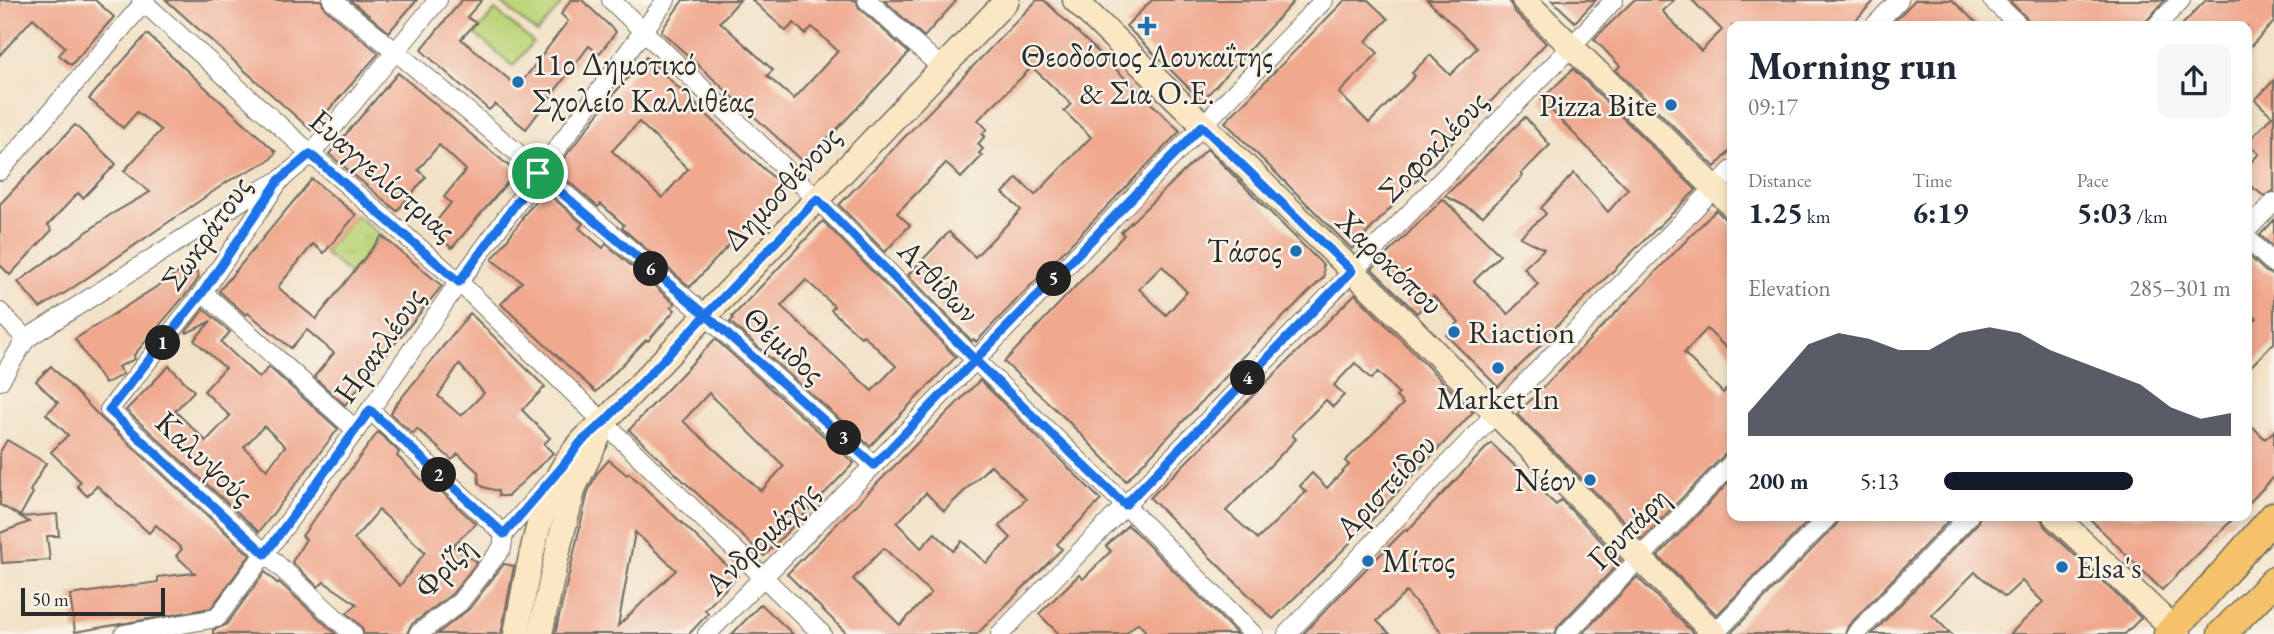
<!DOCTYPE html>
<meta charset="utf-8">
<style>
:root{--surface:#fff;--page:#f6f6f7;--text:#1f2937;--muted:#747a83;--accent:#111827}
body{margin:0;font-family:"EB Garamond",serif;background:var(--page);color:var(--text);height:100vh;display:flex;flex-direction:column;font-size:26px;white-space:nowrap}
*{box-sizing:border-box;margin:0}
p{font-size:23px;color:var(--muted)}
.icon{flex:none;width:38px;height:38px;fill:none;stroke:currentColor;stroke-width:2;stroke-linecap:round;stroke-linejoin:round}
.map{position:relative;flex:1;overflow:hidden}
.sheet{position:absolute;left:1727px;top:21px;width:525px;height:500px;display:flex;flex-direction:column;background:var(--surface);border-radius:14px;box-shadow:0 4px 10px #0003}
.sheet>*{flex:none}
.scale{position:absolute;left:21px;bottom:18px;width:144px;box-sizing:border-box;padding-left:7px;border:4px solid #2b2b2b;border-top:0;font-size:19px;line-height:24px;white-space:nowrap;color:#2b2b2b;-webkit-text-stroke:5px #f7f3e8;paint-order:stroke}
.pin{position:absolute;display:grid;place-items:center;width:60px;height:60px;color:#fff;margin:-30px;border:4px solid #fff;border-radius:50%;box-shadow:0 2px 7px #0007}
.km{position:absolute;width:35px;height:35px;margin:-18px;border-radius:50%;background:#222;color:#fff;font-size:19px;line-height:35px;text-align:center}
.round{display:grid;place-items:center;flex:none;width:74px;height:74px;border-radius:14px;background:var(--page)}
.head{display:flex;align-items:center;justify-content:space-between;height:119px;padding:0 21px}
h1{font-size:38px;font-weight:700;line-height:52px}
.metrics{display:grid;grid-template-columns:repeat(3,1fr);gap:10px;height:119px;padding:7px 21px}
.metrics div{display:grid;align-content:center}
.metrics b{font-size:30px;font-weight:700}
.metrics small{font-size:19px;font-weight:400}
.metrics p{font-size:19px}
.chart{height:196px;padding:14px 21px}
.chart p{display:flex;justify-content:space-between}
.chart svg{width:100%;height:126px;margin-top:7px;fill:var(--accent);opacity:.7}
ul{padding:0 21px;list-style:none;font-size:23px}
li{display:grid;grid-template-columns:112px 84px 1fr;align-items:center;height:52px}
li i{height:18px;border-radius:9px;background:var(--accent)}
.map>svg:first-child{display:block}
.grass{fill:url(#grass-tufts);stroke:#748052;stroke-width:2}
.garden{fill:#bed67a;stroke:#748052;stroke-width:2}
.building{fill:#f0a88e;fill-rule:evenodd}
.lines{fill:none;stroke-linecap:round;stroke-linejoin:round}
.street-casing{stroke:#716b61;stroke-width:20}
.secondary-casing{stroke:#716b61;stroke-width:27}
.primary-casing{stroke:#716b61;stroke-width:31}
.street{stroke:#fff;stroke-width:18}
.secondary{stroke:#fae7c3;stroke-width:24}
.primary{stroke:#f3c26a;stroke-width:28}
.route-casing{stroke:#fff;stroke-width:14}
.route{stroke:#1a73e8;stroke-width:9}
.poi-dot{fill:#1f6fb2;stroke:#f7f3e8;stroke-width:2.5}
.labels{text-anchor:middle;stroke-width:5;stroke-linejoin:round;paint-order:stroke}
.poi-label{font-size:32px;fill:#2b2b2b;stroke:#f7f3e8;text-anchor:start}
.street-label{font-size:32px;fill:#2b2b2b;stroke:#f7f3e8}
</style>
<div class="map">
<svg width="2274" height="634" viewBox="0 0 2274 634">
<defs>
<pattern id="grass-tufts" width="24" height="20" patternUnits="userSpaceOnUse" patternTransform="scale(1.75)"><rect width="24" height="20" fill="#bed67a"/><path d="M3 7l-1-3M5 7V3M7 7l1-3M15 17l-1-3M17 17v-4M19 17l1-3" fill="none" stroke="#a3b86a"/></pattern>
</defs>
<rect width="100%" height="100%" fill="#f7f3e8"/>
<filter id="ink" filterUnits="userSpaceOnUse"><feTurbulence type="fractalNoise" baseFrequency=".0143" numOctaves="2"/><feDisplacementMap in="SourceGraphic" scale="14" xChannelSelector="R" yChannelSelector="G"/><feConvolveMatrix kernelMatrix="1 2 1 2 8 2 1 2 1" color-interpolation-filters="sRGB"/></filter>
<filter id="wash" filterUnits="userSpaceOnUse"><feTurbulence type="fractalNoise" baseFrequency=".00686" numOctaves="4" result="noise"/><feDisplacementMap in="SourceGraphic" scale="28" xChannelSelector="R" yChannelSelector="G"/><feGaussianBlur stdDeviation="1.57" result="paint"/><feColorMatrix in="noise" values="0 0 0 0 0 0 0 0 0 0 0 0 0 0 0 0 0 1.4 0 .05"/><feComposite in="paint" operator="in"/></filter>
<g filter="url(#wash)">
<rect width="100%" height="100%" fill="#f2e1c6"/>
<path class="grass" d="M356,215l26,21 -32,38 -26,-21z"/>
<g class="garden">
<path d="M498,0h67l-28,33z"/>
<path d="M495,10l38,32 -20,24 -38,-32z"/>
</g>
<g id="blocks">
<g class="building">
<path d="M0,0h95l19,17 -43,48 -12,-10 6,-8 -32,-29 -33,37z"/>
<path d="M166,0h155l4,9 54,44 -68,77z"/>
<path d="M350,0h67l-28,32z"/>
<path d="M462,0h20l-15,17 9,6 -15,16 57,48 50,-66 -7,-7 10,-14h11l34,32 -17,22 -10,-8 -63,83 -31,-25 -6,6 -68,-60z"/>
<path d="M683,0h57l-20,22 53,48 -6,6 27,23 44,-48 -26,-24 -7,7 -11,-11 -8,8 -34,-31h104l3,8 50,45 -104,110 -144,-132z"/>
<path d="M884,0h73l-33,37z"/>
<path d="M1037,0h7l136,131 -204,211 -2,-3 -2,2 -64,-66 41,-43 26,25 46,-47 -18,-17 14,-15 18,17 56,-58 -27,-26 7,-7 -39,-37 -54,53 9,9 -5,5 3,2 -7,8 5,5 -4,4 3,3 -21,22 -15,-15 -49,50 13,12 -25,27 -46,-47z"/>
<path d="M1152,0h143l-93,101 -76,-75z"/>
<path d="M1345,0h23l20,19 -22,22 12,12 -39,40 30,30 46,-47 -3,-3 18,-18 20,20 27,-27 -50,-48h82l5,11 32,32 -194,206 -127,-127z"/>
<path d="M1552,0h44l-21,22z"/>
<path d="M1634,0h40l-12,11 39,40 21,-21 -30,-30h183l-25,26h-118v123l-17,18 -99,-97 4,-4 -26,-27z"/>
<path d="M1915,0h37l28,26h-90z"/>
<path d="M2009,0h156l-23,26h-108z"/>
<path d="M2206,0h68v22l-27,28v-24h-66z"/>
<path d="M147,34l129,118 -6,8 -40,20 -162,111 -28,17 -22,-26 92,-67 40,-23 -26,-21 37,-41 -24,-18 -14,16 -34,-29z"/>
<path d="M646,57l137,130 -93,100 -68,-59 2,-3 -23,-21 -3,3 -43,-37 57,-74zM639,122l49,47 -26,29 -50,-47z"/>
<path d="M1573,69l123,121 -153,149 2,2 -47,46 -52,-52 13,-13 -26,-26 -16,17 -45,-44 71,-70 57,56 -26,26 34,33 30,-30 -14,-16 20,-19 -24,-12 26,-23 -5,-6 33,-35 34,39 20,-23 -87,-89z"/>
<path d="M398,73l118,99 -64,76 -22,-19 21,-26 -7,-6 22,-27 -27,-25 -21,25 8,7 -29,34 -68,-57z"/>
<path d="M2274,80v111l-10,5 -17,-13v-17l12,-12 -12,-11 25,-27 -17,-16z"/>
<path d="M1525,117l25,28 -29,29 2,2 -40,40 -38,-20z"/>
<path d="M75,125l41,39 -33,34 -5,-5 -30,32 4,5 -42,45 -10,-10v-61z"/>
<path d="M1207,149l116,116 1,12 -91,89 2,1 -109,114 -59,-61 -63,-58 120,-127 -3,-3zM1162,266l25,26 -21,23 -27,-26z"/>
<path d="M312,179l44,36 -32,38 -11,-9 -35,43 11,10 27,22 66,-83 60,50 -97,119 -31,-28 20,-24 -27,-23 -16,18 -43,-35 -2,2 -27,-24z"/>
<path d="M545,191l38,33 -4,4 24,20 3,-4 69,60 -4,3 4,3 -27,31 -2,-1 -50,52 -95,-88 21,-22 -30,-22 31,-42 -1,-1z"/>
<path d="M1716,210l16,16v128l-25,-25 -23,24 39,40 9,-10v69l-8,3 -82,84 -125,-125z"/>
<path d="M2274,220v28l-14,-13z"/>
<path d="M823,221l133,136 -86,89 -140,-124 3,-3 -1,-2zM806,280l28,26 -3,4 30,27 2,-2 33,31 -24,25 -91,-85z"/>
<path d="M2247,254l19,18 8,3v68l-27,27v-42l10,-10 -10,-9z"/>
<path d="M192,264l7,13 -5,8 -60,70 1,4 -17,8 5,7 -18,10 -30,-45z"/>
<path d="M1355,294l118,118 -125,133 -75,74 -123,-121zM1355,363l16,16 7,-7 21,22 -3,3 7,7 -58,57 4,4 -22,23 -15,-15 -12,13 6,6 -48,47 -32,-28 70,-72 -4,-4 5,-6 29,-29 7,7 11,-12 -10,-10z"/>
<path d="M204,309l26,23 -9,10 38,36 10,-11 69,62 -79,103 -133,-122 43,-44 25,25 -19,20 31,30 24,-25 -26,-25 21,-23 -31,-28 17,-19 -24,12 -1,-1zM264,426l21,20 -18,24 -23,-23z"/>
<path d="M470,313l75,74 -23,23 28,28 -6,6 9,9 -45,43h-9l-1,-5 -15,-4 -4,-4 -1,-11 -20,-18 -6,6 -35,-31 -4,5 -22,-20 3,-7zM459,364l25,29 -23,23 -23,-20z"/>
<path d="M715,339l139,124 -90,93 -135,-126zM709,393l75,73 -23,25 -78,-70z"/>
<path d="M51,366l50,52 149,137 -39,53 -136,24 -5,-37 88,-13v-5l37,-4 -19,-17 6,-7 -26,-24 -7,8 -52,-47 -10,10 -10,-10 4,-4 -30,-30 17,-17 -22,-21 12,-11 -22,-22z"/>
<path d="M980,380l121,120 -44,44 5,5 -85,85h-130l-60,-60zM991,465l35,34 -27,27 12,12 -25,25 -24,-22 -9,10 -18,-18 -14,15 -24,-25 29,-30 18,18zM884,548l47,45 -31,32 -47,-46z"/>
<path d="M2247,421l18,18 9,-8v46l-27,28z"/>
<path d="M378,432l21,20 -2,4 32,31 3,-4 44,41 -24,22 25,16 -25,32 -41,31 -4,9h-43l-3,-8 -14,-13 10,-9 -33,-22 -6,5 -26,-25 14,-23 -4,-3zM379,510l46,42 -25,34 -46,-47z"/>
<path d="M7,440l39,23 -16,28 3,2 -13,23 -20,-11v-53z"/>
<path d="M1491,443l65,62 5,-5 60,61 -63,65 -3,8h-112l-37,-42 -29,29 13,13h-87l38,-40 65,-65 1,2z"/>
<path d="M609,460l18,15 2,-2 109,103 -33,34 3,4 -19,20h-134l33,-142 9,-19zM635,532l41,38 -58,56z"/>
<path d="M1732,479v37h81l-96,99 -59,-59z"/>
<path d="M57,514l2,22h-12l3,24 -48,3 -2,-30 29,-11 -8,-5z"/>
<path d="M1840,516h113l-105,110 -3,8h-115l107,-110z"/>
<path d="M1980,516h60l5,11 96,91 -16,16h-115l33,-32 -21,-21 -17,16 -30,-25 -43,43 19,19h-79l105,-110z"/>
<path d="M2087,516h149l-74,74z"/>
<path d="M1128,525l109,109h-89l-10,-11 -13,11h-66l-20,-20 40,-39 4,4 28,-28 -5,-5z"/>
<path d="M504,564l10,2 -13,68h-64l32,-25z"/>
<path d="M265,572l13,12 1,-2 57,52h-123v-4l13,-5z"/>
<path d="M1637,577l57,57h-112z"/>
<path d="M761,604l32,30h-61z"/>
</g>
</g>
</g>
<g filter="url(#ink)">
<use href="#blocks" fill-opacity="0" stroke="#716b61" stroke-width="2"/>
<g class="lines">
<g class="street-casing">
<g id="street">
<path d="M141,0l170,154 148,128 363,352"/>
<path d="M332,0c186,149 365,307 542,465"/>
<path d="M611,0l206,199 158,161 150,145 128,129"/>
<path d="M867,0l75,68"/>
<path d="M1992,0l28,26"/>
<path d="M1874,26l25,-26"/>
<path d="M2156,26l25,-26"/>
<path d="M0,171l146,-171"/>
<path d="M2247,230l27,-28"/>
<path d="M2247,238l27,26"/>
<path d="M203,292l153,138"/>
<path d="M0,312l26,27"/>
<path d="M0,381l26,-42 220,-141 32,-17"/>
<path d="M370,410l134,124"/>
<path d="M504,534l46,-52"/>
<path d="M124,634l93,-16 139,-188 103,-148 207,-282"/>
<path d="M353,634l-244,-224 94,-118 77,-112 31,-26 127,-154"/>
<path d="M418,634l42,-32 42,-54 2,-14"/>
<path d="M707,634l167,-169 450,-465"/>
<path d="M1000,634l571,-587 43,-47"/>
<path d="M1287,634l208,-220 237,-244"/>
<path d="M1566,634l166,-171"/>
<path d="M1714,634l115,-118"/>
<path d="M1856,634l113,-118"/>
</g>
</g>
<g class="secondary-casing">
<g id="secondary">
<path d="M1075,0l333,325 307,309"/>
<path d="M1524,0l208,205"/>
<path d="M2055,516l124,118"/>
<path d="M516,634c12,-61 21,-142 64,-190 7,-9 16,-15 24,-22l403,-422"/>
<path d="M540,634l20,-93 14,-54 25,-52"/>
</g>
</g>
<g class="primary-casing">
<g id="primary">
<path d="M2168,634l26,-27 80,-91"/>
<path d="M2222,634l52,-53"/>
</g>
</g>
<use href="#street" class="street"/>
<use href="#secondary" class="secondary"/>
<use href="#primary" class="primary"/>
</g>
</g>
<g class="lines" filter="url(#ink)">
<g class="route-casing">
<path id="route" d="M538,173l-79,109 -149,-128 -31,26 -76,112 -94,118 156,144 105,-144 134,124 58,-67 18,-24 24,-21 102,-107 168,150 101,-105 150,145 227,-234 -150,-145 -227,234 -158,-161 -111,116 -168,-142"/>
</g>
<use href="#route" class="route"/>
</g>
<g class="poi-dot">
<path d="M1143.5 15.5h7v7h7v7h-7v7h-7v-7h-7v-7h7z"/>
<circle cx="518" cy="82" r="7"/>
<circle cx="1671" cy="105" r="7"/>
<circle cx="1296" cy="251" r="7"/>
<circle cx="1454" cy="332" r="7"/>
<circle cx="1498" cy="368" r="7"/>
<circle cx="1590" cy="480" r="7"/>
<circle cx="1368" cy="561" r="7"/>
<circle cx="2062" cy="567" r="7"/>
</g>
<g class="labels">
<g class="poi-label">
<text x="1147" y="67" text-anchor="middle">Θεοδόσιος Λουκαΐτης<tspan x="1147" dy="37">&amp; Σια Ο.Ε.</tspan></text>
<text x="532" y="75">11ο Δημοτικό<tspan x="532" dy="37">Σχολείο Καλλιθέας</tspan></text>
<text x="1657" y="116" text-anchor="end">Pizza Bite</text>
<text x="1282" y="262" text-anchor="end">Τάσος</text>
<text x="1468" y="343">Riaction</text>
<text x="1498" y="409" text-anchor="middle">Market In</text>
<text x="1576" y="491" text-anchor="end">Νέον</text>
<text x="1382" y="572">Μίτος</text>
<text x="2076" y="578">Elsa's</text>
</g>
<g class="street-label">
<text transform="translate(1433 146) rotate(-46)" y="11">Σοφοκλέους</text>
<text transform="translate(383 175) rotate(41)" y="11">Ευαγγελίστριας</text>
<text transform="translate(781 188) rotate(-47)" y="11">Δημοσθένους</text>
<text transform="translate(206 233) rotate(-55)" y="11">Σωκράτους</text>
<text transform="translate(1390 262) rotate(44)" y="11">Χαροκόπου</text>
<text transform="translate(939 281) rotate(46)" y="11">Ατθίδων</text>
<text transform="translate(379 345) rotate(-55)" y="11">Ηρακλέους</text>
<text transform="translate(784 345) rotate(42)" y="11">Θέμιδος</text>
<text transform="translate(205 458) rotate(43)" y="11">Καλυψούς</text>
<text transform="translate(1385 486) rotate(-47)" y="11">Αριστείδου</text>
<text transform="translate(1628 528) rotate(-46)" y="11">Γρυπάρη</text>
<text transform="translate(761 538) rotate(-45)" y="11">Ανδρομάχης</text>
<text transform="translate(444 567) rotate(-47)" y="11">Φρίζη</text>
</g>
</g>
</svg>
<div class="scale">50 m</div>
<div class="pin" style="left:538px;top:173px;background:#1e9e55"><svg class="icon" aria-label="arrive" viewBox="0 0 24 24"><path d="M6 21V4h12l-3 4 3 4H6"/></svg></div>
<b class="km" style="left:163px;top:343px">1</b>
<b class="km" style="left:439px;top:475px">2</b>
<b class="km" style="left:844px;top:438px">3</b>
<b class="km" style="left:1248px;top:378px">4</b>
<b class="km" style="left:1054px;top:279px">5</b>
<b class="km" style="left:651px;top:269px">6</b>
<section class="sheet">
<div class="head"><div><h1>Morning run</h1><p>09:17</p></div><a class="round"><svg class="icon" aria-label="share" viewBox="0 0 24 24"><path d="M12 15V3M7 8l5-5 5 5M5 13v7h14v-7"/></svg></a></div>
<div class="metrics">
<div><p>Distance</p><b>1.25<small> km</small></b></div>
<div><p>Time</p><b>6:19</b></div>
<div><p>Pace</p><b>5:03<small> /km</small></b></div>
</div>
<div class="chart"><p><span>Elevation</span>285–301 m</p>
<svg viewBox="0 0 160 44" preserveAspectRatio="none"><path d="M0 44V36L10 24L20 12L30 8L40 10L50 14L60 14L70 8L80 6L90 8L100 14L110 18L120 22L130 26L140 34L150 38L160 36V44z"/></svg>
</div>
<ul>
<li><b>200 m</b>5:13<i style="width:66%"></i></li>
</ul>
</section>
</div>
